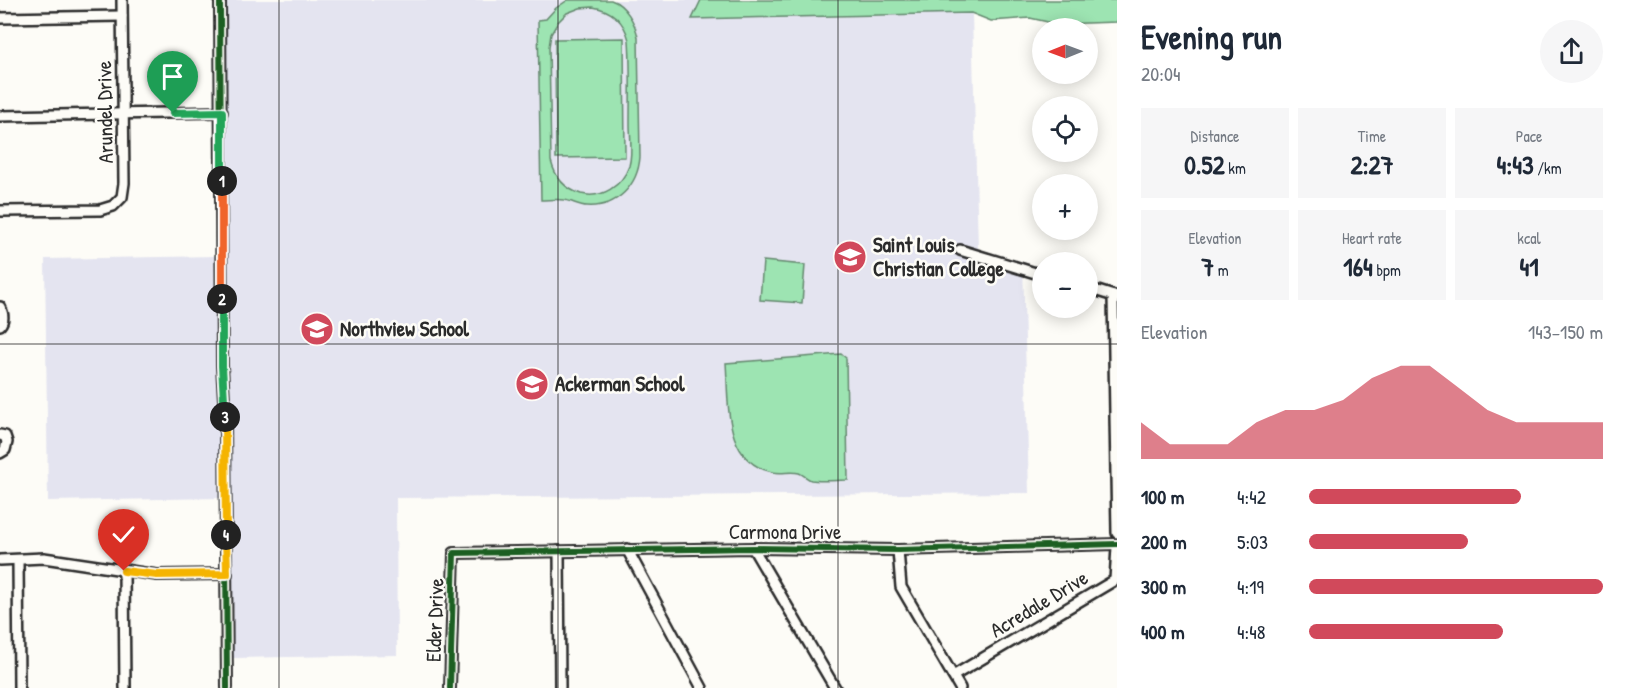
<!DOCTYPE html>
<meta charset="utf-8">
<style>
:root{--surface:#fff;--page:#f6f6f7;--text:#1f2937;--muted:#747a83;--accent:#d1495b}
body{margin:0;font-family:"Patrick Hand",sans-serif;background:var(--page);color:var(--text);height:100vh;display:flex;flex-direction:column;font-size:22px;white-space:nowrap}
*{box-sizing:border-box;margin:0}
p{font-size:20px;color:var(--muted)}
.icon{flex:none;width:33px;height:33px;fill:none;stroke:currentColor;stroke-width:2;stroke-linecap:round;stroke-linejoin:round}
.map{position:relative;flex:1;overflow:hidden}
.panel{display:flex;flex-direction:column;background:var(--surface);width:510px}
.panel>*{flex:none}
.needle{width:39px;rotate:269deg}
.controls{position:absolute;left:1032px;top:18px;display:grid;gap:12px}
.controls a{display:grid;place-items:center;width:66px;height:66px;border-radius:50%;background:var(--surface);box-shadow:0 3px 15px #0003;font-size:30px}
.pin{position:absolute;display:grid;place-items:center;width:51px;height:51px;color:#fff;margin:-62px -26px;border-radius:50% 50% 50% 0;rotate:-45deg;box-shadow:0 0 6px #0007}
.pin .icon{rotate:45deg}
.km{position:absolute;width:30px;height:30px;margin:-15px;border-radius:50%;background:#222;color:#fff;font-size:16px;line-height:30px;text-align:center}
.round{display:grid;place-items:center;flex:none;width:63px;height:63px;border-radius:32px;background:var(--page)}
.headline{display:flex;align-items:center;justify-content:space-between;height:102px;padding:0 24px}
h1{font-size:33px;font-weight:700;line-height:45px}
.metrics{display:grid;grid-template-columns:repeat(3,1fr);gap:9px;height:102px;padding:6px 24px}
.metrics div{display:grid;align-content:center;border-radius:0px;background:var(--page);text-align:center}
.metrics b{font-size:26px;font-weight:700}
.metrics small{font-size:16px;font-weight:400}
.metrics p{font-size:16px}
.chart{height:168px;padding:12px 24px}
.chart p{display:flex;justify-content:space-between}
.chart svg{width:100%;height:108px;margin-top:6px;fill:var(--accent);opacity:.7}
ul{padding:0 24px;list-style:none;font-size:20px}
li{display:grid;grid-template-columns:96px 72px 1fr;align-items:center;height:45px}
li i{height:15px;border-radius:8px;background:var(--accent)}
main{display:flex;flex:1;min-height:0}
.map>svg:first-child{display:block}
.built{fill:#e4e4f0}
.green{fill:#9de4b2;stroke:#64886e;stroke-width:1.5;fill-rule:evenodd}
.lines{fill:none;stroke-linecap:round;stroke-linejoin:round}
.minor-casing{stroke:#2b2b2b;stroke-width:14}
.minor{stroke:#fdfcf7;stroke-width:9}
.cycleway-casing{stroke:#fdfcf7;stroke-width:10}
.cycleway{stroke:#1b5e20;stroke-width:6}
.split-1-casing{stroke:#fff;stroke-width:12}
.split-2-casing{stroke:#fff;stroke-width:12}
.split-3-casing{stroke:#fff;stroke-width:12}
.split-4-casing{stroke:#fff;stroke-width:12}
.split-5-casing{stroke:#fff;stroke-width:12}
.split-1{stroke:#22a559;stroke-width:8}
.split-2{stroke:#f0652b;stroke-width:8}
.split-3{stroke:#22a559;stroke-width:8}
.split-4{stroke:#f5b400;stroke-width:8}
.split-5{stroke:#f5b400;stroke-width:8}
.grid{fill:none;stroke:#2b2b2b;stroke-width:1.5;stroke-opacity:0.55}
.labels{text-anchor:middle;stroke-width:5;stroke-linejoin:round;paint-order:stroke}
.street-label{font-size:21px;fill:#2b2b2b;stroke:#fdfcf7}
.poi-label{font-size:21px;font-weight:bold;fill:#2b2b2b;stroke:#fdfcf7;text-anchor:start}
</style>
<main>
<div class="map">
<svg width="1117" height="688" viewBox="0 0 1117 688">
<rect width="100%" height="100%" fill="#fdfcf7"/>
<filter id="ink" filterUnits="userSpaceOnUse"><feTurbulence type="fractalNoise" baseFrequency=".0167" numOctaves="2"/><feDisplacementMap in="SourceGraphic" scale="12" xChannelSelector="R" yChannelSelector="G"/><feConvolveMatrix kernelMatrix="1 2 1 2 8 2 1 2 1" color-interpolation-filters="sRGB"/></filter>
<g filter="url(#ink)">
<g class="built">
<path d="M224,0h592l2,17 154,-4 6,237 45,13 6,230 -633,5 1,157 -164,3z"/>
<path d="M218,256l3,242 -173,3 -3,-242z"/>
</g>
<g class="green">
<path d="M568,0c11,0 34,0 43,0 15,5 24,23 27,37l2,120c-2,28 -23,51 -53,49 -8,0 -15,-5 -23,-6 -7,-1 -16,0 -23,0l-3,-180 8,-1 10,-11zM593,7c19,3 31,14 36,33 2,28 1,56 1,84 0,13 3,29 -1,42 -7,20 -27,33 -48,28 -16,-5 -26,-17 -30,-33l-2,-114 2,-13 7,-12 9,-9 13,-5z"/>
<path d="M701,0h416v22l-60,2 -27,-6 -39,3 -20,-8 -279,6z"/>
<path d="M624,38l1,119 -69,1 -1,-119z"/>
<path d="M763,261l42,4 -3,38 -42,-3z"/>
<path d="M841,354l5,4 2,122c-10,0 -27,2 -37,0 -4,-1 -7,-5 -12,-7 -8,-2 -18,1 -27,-1 -49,-11 -43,-69 -46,-109z"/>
</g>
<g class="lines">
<g class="minor-casing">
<g id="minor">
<path d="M220,0l2,366 3,51 2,271"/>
<path d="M0,18l122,-2"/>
<path d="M0,116l222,-4"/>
<path d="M0,211l100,-1 13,-4 9,-9 2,-14 -2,-183"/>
<path d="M960,250l82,25"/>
<path d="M1088,288l29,9"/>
<path d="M1113,296l4,237"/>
<path d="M0,307c3,6 5,12 0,18"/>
<path d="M0,435l5,1 2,6 -2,8 -5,3"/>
<path d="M753,548l82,140"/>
<path d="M627,549l75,139"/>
<path d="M898,550l3,37 59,101"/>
<path d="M559,551l1,137"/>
<path d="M0,560l44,-2 113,17 70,-1"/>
<path d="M18,560l1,128"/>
<path d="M124,571l1,117"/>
<path d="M953,676l162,-96 2,-33"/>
<path d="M450,688l4,-135 299,-5 145,2 219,-6"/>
</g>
</g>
<use href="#minor" class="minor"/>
<g class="cycleway-casing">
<g id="cycleway">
<path d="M220,0l2,366 3,51 2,271"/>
<path d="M450,688l4,-135 299,-5 145,2 219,-6"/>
</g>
</g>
<use href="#cycleway" class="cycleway"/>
</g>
</g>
<g class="lines" filter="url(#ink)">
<g class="split-1-casing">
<path id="split-1" d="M173,113l49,-1v69"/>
</g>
<g class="split-2-casing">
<path id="split-2" d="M222,181v118"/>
</g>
<g class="split-3-casing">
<path id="split-3" d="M222,299v67l3,51"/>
</g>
<g class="split-4-casing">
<path id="split-4" d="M225,417l1,118"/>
</g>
<g class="split-5-casing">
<path id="split-5" d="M124,571l33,4 70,-1 -1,-39"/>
</g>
<use href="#split-1" class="split-1"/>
<use href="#split-2" class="split-2"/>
<use href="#split-3" class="split-3"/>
<use href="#split-4" class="split-4"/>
<use href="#split-5" class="split-5"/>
</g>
<path class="grid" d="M279,0v688M558,0v688M838,0v688M0,344h1117"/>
<defs>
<g id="university-disc" transform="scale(1.725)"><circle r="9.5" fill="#d1495b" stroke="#fdfcf7"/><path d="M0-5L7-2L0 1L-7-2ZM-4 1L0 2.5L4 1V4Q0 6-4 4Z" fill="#fff"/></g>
<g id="school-disc" transform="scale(1.725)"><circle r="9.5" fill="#d1495b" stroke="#fdfcf7"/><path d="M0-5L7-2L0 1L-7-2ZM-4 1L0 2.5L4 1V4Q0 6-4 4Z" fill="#fff"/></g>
</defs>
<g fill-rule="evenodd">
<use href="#university-disc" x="850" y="257"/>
<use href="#school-disc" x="317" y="329"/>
<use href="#school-disc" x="532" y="384"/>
</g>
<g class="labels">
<g class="street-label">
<text transform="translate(105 112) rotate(-91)" y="7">Arundel Drive</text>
<text x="785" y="539">Carmona Drive</text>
<text transform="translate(1039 604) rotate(-31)" y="7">Acredale Drive</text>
<text transform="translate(435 620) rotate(-88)" y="7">Elder Drive</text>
</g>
<g class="poi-label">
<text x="873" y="252">Saint Louis<tspan x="873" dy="24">Christian College</tspan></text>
<text x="340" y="336">Northview School</text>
<text x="555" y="391">Ackerman School</text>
</g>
</g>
</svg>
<div class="controls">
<a><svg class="needle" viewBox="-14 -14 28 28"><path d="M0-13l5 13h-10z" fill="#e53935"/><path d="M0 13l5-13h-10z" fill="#747a83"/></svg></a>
<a><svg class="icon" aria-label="locate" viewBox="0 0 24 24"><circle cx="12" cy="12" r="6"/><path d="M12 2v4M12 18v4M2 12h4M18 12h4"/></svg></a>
<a>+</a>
<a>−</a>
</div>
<div class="pin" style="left:173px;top:113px;background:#1e9e55"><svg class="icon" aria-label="arrive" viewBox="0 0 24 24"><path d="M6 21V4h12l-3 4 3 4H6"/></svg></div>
<div class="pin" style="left:124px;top:571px;background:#d93025"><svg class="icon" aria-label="check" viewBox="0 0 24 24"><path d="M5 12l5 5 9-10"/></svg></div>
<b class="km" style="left:222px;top:181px">1</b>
<b class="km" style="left:222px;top:299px">2</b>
<b class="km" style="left:225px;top:417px">3</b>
<b class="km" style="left:226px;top:535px">4</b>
</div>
<section class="panel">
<div class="headline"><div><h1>Evening run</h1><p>20:04</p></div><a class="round"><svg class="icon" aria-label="share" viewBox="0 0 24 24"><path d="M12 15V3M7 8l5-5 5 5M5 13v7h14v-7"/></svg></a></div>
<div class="metrics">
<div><p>Distance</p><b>0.52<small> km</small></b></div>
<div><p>Time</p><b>2:27</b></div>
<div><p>Pace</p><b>4:43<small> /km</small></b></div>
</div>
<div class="metrics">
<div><p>Elevation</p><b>7<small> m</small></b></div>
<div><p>Heart rate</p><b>164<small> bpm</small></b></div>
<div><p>kcal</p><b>41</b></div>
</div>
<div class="chart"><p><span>Elevation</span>143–150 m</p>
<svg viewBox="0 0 160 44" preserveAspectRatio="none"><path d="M0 44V29L10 38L20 38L30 38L40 29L50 24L60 24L70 20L80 11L90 6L100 6L110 15L120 24L130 29L140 29L150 29L160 29V44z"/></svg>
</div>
<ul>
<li><b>100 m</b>4:42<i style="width:72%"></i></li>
<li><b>200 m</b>5:03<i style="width:54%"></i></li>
<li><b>300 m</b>4:19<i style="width:100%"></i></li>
<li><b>400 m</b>4:48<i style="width:66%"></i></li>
</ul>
</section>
</main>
